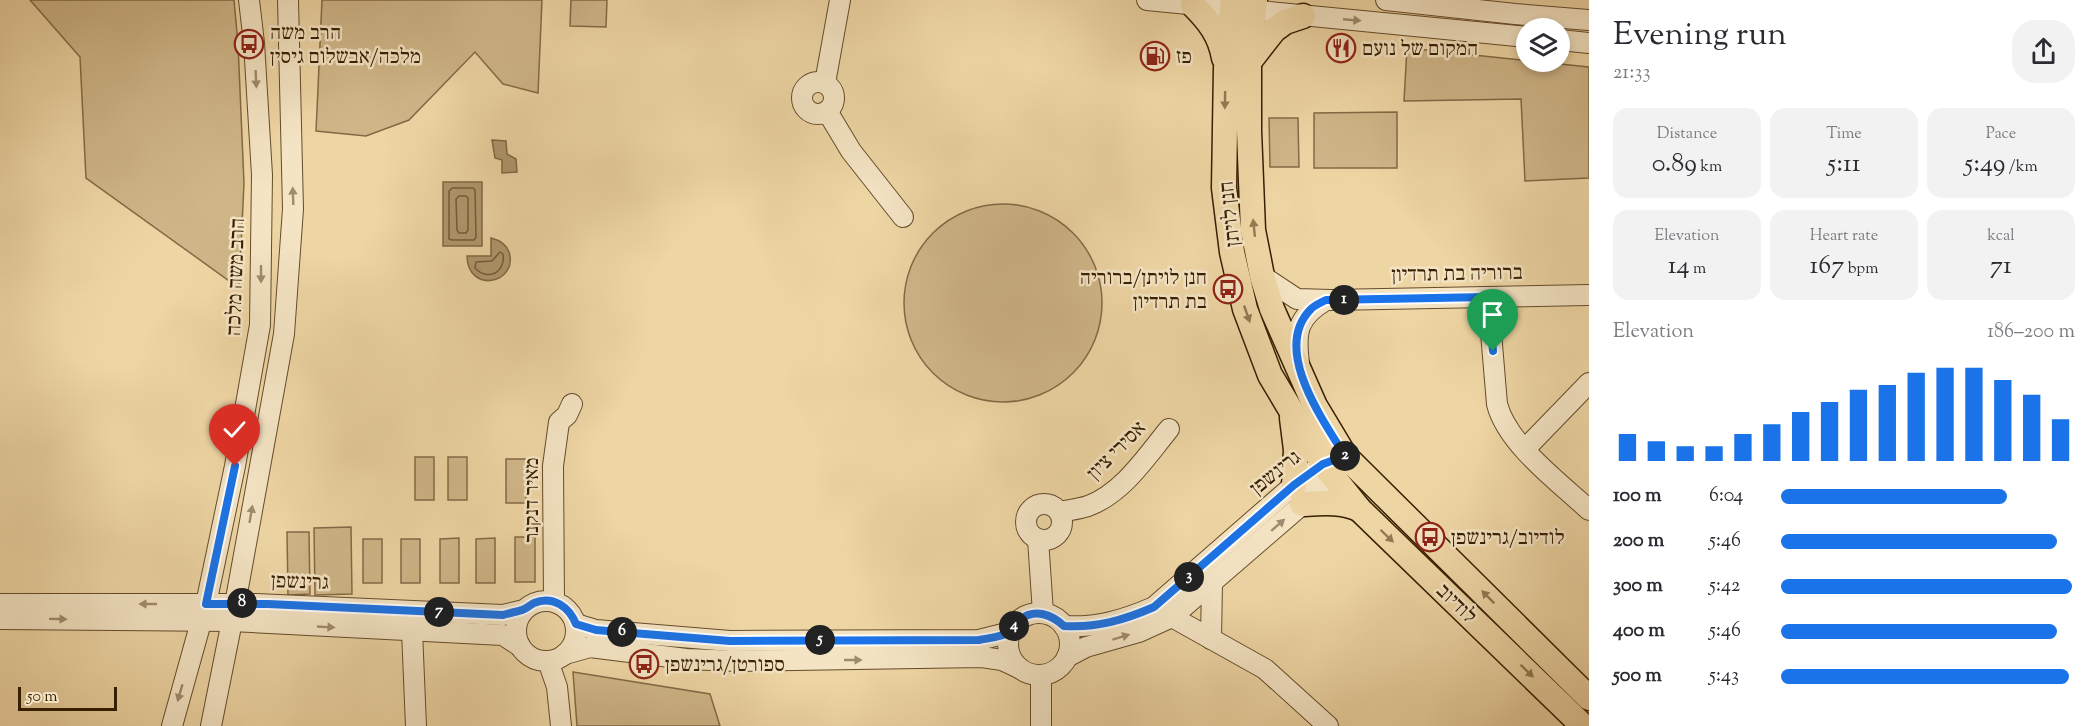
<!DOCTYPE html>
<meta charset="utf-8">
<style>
:root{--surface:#fff;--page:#f2f2f3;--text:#2b2b33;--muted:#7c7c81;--accent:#1a73e8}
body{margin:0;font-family:"Sorts Mill Goudy","Frank Ruhl Libre",serif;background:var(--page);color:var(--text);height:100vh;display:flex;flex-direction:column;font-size:22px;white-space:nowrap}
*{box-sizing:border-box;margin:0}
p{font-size:20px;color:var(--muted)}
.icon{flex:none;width:33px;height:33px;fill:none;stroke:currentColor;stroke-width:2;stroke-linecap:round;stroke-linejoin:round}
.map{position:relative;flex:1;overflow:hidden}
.details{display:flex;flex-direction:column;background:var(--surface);width:510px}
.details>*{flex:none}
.fabs{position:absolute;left:1516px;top:18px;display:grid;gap:12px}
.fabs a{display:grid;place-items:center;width:54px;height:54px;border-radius:50%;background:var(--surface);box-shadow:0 3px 9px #0003;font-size:30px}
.scale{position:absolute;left:18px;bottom:15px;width:99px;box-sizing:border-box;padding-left:6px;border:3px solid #371f02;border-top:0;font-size:16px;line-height:21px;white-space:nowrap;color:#371f02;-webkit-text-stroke:4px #f4e4c4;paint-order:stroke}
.pin{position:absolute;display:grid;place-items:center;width:51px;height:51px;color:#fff;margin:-62px -26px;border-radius:50% 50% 50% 0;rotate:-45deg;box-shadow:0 0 6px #0007}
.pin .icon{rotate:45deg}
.km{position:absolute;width:30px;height:30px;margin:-15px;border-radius:50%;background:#222;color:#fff;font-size:16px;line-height:30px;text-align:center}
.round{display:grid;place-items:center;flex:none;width:63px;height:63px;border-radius:24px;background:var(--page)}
.head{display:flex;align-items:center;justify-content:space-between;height:102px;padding:0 24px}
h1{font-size:33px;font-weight:600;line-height:45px}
.metrics{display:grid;grid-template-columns:repeat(3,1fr);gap:9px;height:102px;padding:6px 24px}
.metrics div{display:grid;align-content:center;border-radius:15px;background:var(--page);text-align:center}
.metrics b{font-size:26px;font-weight:600}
.metrics small{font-size:16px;font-weight:400}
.metrics p{font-size:16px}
.chart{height:168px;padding:12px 24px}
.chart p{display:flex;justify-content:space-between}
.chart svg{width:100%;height:108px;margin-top:6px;stroke:var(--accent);stroke-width:6}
ul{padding:0 24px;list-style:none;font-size:20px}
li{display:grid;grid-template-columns:96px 72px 1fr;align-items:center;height:45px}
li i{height:15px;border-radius:8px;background:var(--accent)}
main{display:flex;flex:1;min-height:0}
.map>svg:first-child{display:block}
.green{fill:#cfb688;stroke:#836a45;stroke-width:1.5}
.water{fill:#b0976d;stroke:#806742;stroke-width:1.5}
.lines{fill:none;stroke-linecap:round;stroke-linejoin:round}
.shore{stroke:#745b38;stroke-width:1.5}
.minor-casing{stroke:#654c2a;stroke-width:22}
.major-casing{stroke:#371f02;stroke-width:27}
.minor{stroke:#f4e4c4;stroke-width:20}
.major{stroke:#eed5a4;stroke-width:24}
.oneway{fill:#9f8b6d}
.oneway2{fill:#927a53}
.route-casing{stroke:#fff;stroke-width:12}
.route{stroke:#1a73e8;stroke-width:8}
.labels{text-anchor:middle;stroke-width:5;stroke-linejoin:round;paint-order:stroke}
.poi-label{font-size:21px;fill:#371f02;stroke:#f4e4c4;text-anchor:start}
.street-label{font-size:21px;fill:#371f02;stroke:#f4e4c4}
</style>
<main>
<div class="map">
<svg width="1589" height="726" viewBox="0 0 1589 726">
<rect width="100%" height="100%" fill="#eed5a4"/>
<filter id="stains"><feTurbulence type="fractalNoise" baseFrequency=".00333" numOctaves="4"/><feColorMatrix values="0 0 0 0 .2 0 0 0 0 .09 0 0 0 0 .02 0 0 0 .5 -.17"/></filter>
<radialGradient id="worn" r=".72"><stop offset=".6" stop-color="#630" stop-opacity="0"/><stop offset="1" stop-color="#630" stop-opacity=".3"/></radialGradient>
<g class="green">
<path d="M30,0h204l4,44 6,139 -5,105 -153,-110 -6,-121z"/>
<path d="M322,0h220l-4,93 -35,-9 -28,-32 -66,68 -43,16 -50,-5z"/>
<path d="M571,0h36l-1,27 -36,-1z"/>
<path d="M1407,48l182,19v111l-64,3 -4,-82 -117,2z"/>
<path d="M1397,112v56h-83v-55z"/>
<path d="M1269,118h29l1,49h-29z"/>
<circle cx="1003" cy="303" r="99"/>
<rect x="415" y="457" width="19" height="43"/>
<rect x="448" y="457" width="19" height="43"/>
<rect x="506" y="459" width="20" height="44"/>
<path d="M351,527l1,67 -37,1 -1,-67z"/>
<path d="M287,532h22l1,62 -22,1z"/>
<path d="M535,537v45h-20v-45z"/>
<path d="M459,538v45h-19v-44z"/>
<path d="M495,538v45h-19v-44z"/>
<rect x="363" y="539" width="19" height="44"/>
<rect x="401" y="539" width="19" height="44"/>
<path d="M573,672l137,22 10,32h-143z"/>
</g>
<g class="water">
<path d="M492,140l14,1 1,13 9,5 1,13 -15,1v-13l-7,-2z"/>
<path d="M482,182v64h-39v-64z"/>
<path d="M491,238c8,2 15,6 18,14 10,31 -41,43 -42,4h24z"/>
</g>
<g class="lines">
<g class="shore">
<path d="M452,188h21l2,2 1,47 -2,3h-22l-3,-1v-48z"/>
<path d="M459,196h7l2,2v32l-2,3h-7l-2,-3 -1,-31z"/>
<path d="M500,252l3,2c3,18 -15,28 -28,14l1,-6 16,-1z"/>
</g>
<g class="minor-casing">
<g id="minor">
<path d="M1147,0l380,37"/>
<path d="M1386,0l129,14 74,6"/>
<path d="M1560,40l29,3"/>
<circle cx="818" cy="98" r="16"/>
<path d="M825,83l15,-83"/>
<path d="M827,111l24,40 52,66"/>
<path d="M1262,276l35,23 34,1 258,-5"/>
<path d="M1488,297l9,107c10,40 62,78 92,106"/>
<path d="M1299,363c-4,-31 -2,-46 27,-63"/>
<path d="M1525,449l64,-66"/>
<circle cx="1044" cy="522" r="18"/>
<path d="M1060,512c9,-2 19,-3 28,-6 35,-13 58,-49 81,-77"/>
<path d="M1038,539l5,74"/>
<circle cx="546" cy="631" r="30"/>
<path d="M554,601l-1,-135 6,-44 8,-7 5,-11"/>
<path d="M0,604h256l247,11 21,-5"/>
<circle cx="1039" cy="644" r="31"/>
<path d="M1172,617l93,52 63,57"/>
<path d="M0,619l232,2 271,14 17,11"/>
<path d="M576,624l20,6 134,11 249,-1 32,-8"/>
<path d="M1064,626c33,2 60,-6 90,-19l140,-122 29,-21 13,-5"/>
<path d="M412,631l4,95"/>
<path d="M1211,639l1,-57"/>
<path d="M565,654l25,-7 96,12 52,2 244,-4 20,3 17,8"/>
<path d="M1067,657l19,-10 53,-15 33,-15 162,-140 5,-11"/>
<path d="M548,661l9,26 4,39"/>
<path d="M1041,675v51"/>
<path d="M172,726l34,-122 29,-138 25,-141 2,-150 -8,-132 -5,-43"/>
<path d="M211,726l21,-105 52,-287 9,-125 -5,-209"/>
</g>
</g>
<g class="major-casing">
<g id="major">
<path d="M1233,0l-7,68 -2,120 8,64 13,57 25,66 53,89 36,45 224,217"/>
<path d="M1255,0l-6,62v69l4,99 9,46 10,33 43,97 30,50 244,242"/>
<path d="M1193,5c16,16 27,30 31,53"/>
<path d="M1249,62l25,-32 11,-8 18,-6"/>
<path d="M1292,418l4,32 -2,35"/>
<path d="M1302,504c20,-1 38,-3 57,5"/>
</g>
</g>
<use href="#minor" class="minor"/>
<use href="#major" class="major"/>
</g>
<defs><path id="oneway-solid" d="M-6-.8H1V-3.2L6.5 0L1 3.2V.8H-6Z" transform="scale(1.5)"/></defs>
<g class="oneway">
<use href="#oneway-solid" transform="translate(1352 20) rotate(5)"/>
<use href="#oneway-solid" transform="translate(256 79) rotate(87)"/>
<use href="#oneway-solid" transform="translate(293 196) rotate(-92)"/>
<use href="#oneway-solid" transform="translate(261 274) rotate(90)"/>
<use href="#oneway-solid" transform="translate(251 514) rotate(-80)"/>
<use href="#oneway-solid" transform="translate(1278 525) rotate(-41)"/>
<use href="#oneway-solid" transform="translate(148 604) rotate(-180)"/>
<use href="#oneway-solid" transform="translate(58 619) rotate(1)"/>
<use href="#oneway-solid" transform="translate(326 627) rotate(3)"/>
<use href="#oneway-solid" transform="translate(1121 637) rotate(-17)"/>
<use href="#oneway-solid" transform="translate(853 660)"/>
<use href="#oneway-solid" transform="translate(180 693) rotate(106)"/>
</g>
<g class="oneway2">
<use href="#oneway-solid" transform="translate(1225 100) rotate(91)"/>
<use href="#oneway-solid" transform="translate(1254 228) rotate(-96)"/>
<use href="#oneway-solid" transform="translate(1247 314) rotate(71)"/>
<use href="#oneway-solid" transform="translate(1387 536) rotate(44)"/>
<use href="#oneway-solid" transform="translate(1488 597) rotate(-135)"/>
<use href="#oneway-solid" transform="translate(1527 671) rotate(44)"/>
</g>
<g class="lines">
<g class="route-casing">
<path id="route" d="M235,466l-29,138h62l235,11c6,-2 13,-3 19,-5 4,-1 8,-5 12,-7 19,-8 35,4 42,21l20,6 134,11 249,-1c9,-2 25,-3 32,-9 4,-4 5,-8 10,-12 14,-11 31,-4 43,7 33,2 60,-6 90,-19l140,-122 29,-21 22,-8c-22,-36 -73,-106 -35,-146 3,-4 10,-7 16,-10l162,-3 5,54"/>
</g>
<use href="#route" class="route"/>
</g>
<defs>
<g id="bus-ring" transform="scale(1.5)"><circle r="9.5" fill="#f4e4c4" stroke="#8f2418" stroke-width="1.5"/><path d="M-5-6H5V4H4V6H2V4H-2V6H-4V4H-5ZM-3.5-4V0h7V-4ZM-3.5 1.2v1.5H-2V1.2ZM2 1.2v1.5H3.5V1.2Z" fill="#8f2418"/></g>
<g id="restaurant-ring" transform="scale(1.5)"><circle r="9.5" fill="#f4e4c4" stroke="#8f2418" stroke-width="1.5"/><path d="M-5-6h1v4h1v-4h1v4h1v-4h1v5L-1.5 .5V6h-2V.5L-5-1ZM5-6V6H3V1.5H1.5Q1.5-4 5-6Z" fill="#8f2418"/></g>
<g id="fuel-ring" transform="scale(1.5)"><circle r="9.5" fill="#f4e4c4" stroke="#8f2418" stroke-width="1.5"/><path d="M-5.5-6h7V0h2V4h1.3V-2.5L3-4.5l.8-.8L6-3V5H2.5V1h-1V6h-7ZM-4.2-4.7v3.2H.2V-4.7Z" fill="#8f2418"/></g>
</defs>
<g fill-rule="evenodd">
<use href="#bus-ring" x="249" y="44"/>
<use href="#restaurant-ring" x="1341" y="48"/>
<use href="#fuel-ring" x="1155" y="56"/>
<use href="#bus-ring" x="1228" y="289"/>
<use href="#bus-ring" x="1430" y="537"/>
<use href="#bus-ring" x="644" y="664"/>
</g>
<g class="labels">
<g class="poi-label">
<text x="270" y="39">הרב משה<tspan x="270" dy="24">מלכה/אבשלום גיסין</tspan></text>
<text x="1362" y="55">המקום של נועם</text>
<text x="1176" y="63">פז</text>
<text x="1207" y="284" text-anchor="end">חנן לויתן/ברוריה<tspan x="1207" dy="24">בת תרדיון</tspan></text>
<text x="1451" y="544">לודיוב/גרינשפן</text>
<text x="665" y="671">ספורטן/גרינשפן</text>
</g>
<g class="street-label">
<text transform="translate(1229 214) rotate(-96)" y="7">חנן לויתן</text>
<text transform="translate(1457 273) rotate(-1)" y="7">ברוריה בת תרדיון</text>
<text transform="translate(235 277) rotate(-88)" y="7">הרב משה מלכה</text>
<text transform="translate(1116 450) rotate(-45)" y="7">אסירי ציון</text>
<text transform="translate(1275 472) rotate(-39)" y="7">גרינשפן</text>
<text transform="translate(531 500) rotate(-90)" y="7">מאיר דנקנר</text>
<text transform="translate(300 581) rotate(2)" y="7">גרינשפן</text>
<text transform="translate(1457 603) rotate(44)" y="7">לודיוב</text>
</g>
</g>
<rect width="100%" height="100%" filter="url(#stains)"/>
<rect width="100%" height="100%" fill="url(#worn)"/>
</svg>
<div class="fabs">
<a><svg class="icon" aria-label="layers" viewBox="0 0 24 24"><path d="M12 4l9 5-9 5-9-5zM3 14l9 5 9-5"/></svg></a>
</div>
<div class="scale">50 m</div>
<div class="pin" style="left:1493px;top:351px;background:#1e9e55"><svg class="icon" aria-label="arrive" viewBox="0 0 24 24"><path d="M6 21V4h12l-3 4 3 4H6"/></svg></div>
<div class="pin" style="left:235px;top:466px;background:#d93025"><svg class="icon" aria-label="check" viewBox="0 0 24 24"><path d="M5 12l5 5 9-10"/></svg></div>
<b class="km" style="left:1344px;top:300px">1</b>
<b class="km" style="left:1345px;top:456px">2</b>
<b class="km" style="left:1189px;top:577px">3</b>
<b class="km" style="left:1014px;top:626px">4</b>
<b class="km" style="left:820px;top:640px">5</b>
<b class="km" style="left:622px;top:632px">6</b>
<b class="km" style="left:439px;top:612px">7</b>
<b class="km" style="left:242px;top:603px">8</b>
</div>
<section class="details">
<div class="head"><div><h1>Evening run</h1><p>21:33</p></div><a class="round"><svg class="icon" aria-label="share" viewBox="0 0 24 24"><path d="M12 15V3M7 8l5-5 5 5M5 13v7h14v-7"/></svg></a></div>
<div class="metrics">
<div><p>Distance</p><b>0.89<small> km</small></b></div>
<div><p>Time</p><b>5:11</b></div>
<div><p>Pace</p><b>5:49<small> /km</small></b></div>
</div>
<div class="metrics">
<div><p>Elevation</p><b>14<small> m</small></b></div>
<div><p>Heart rate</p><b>167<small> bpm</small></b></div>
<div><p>kcal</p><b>71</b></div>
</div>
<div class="chart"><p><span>Elevation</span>186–200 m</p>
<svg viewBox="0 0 160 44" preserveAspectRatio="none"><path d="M5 44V33M15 44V36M25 44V38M35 44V38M45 44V33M55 44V29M65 44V24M75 44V20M85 44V15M95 44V13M105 44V8M115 44V6M125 44V6M135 44V11M145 44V17M155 44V27"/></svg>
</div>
<ul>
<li><b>100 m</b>6:04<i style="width:77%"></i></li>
<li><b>200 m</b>5:46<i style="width:94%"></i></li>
<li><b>300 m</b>5:42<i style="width:99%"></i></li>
<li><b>400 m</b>5:46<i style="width:94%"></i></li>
<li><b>500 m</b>5:43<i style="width:98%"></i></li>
</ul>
</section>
</main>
